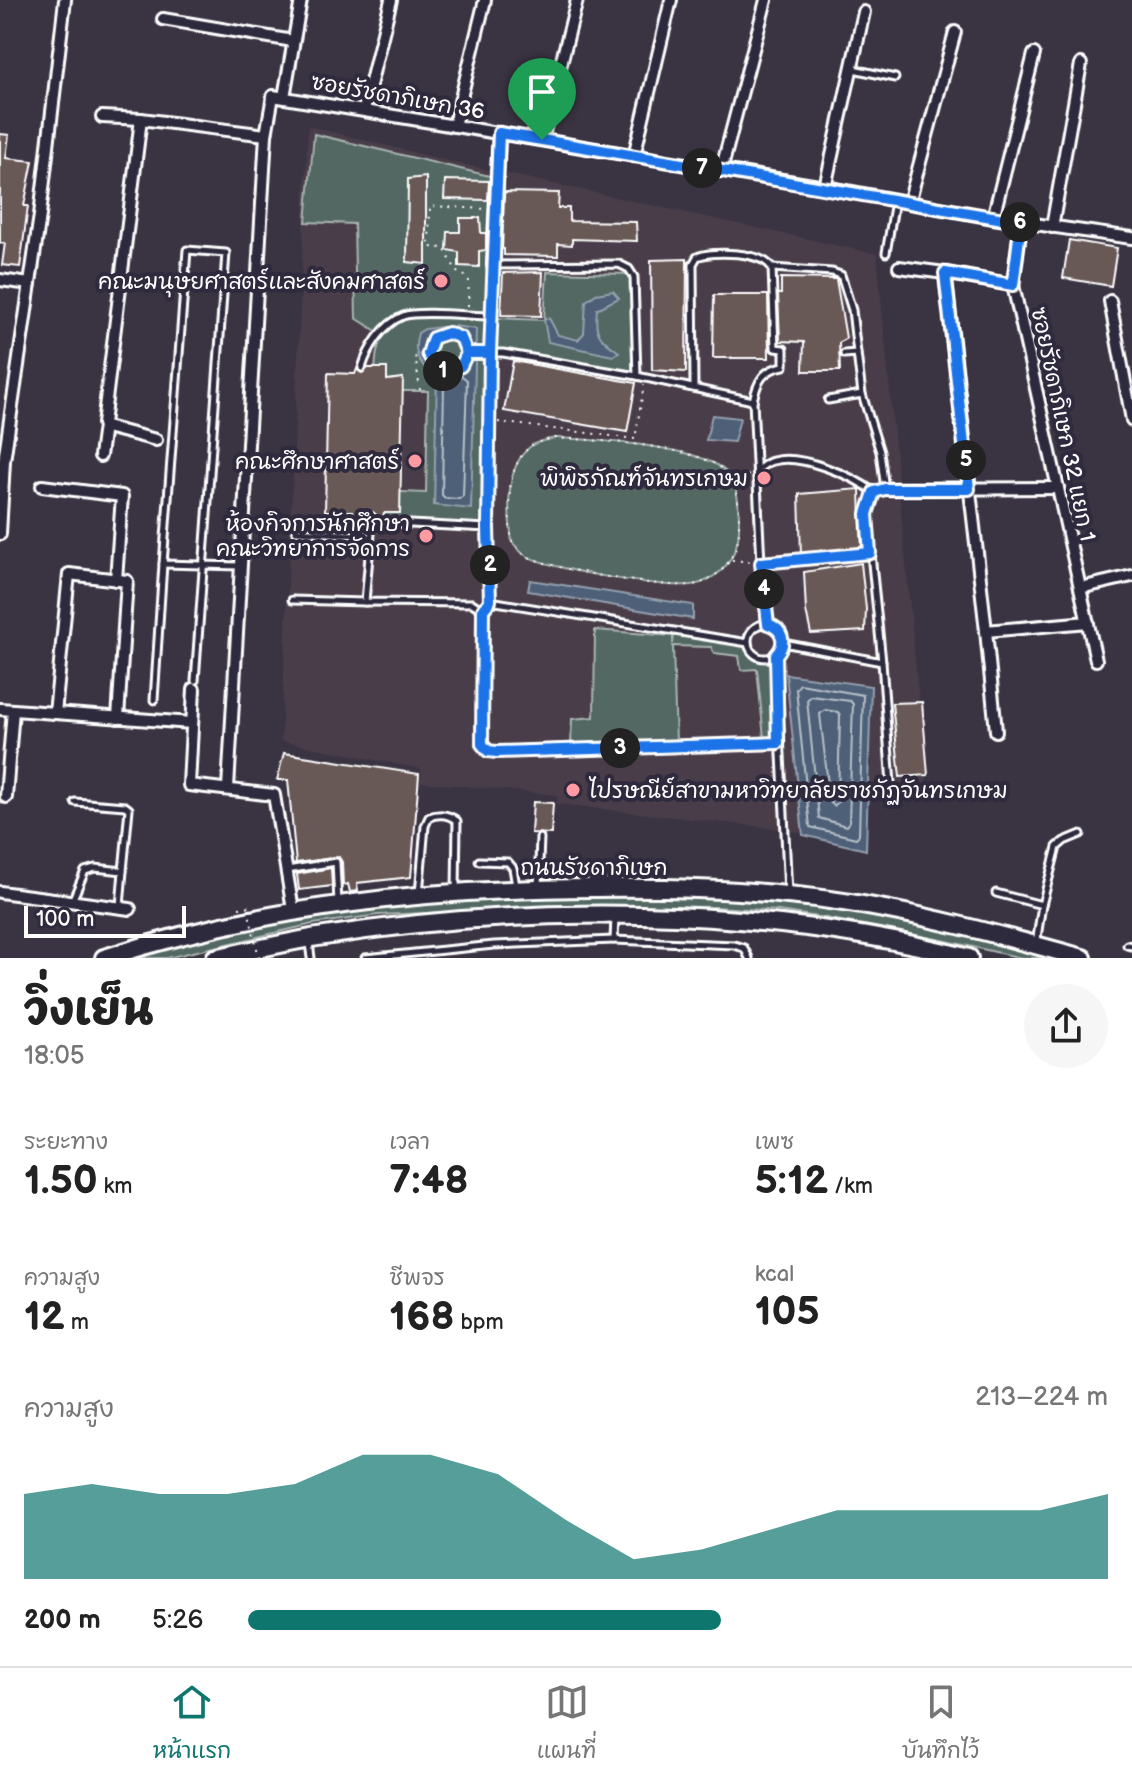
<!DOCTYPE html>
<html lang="th">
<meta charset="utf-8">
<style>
:root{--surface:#fff;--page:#f6f6f6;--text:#222;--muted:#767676;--line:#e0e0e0;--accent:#0f766e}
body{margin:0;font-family:"Balsamiq Sans","Playpen Sans Thai",sans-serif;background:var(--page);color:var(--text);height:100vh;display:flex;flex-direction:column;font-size:30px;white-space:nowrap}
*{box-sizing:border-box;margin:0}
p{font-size:26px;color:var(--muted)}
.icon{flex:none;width:44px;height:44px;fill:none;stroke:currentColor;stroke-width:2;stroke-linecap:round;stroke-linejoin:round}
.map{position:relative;height:958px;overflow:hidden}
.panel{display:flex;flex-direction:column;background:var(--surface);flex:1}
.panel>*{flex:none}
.scale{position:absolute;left:24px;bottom:20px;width:162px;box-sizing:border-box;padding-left:8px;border:4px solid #fff;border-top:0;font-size:22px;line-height:28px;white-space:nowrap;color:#fff;-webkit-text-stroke:6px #2f2a3d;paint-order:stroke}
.pin{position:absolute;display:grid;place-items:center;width:68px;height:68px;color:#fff;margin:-82px -34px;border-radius:50% 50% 50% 0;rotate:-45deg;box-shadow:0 0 8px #0007}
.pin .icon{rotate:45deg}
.km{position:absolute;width:40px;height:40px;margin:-20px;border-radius:50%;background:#222;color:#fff;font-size:22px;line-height:40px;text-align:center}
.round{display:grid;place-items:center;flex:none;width:84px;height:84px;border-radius:42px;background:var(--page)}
.overview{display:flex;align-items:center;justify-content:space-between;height:136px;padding:0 24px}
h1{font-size:44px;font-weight:800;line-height:60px}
.stats{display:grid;grid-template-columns:repeat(3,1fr);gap:12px;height:136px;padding:8px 24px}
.stats div{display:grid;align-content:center}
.stats b{font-size:40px;font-weight:800}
.stats small{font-size:22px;font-weight:400}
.stats p{font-size:22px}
.chart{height:224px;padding:16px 24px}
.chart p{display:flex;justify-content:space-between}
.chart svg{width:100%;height:144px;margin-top:8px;fill:var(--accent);opacity:.7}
ul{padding:0 24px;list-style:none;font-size:26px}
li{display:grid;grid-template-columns:128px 96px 1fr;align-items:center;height:60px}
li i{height:20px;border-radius:10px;background:var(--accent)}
.tabs{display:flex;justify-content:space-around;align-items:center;height:112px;border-top:2px solid var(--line);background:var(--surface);font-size:22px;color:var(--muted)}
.tabs a{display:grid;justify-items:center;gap:4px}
.tabs .current{color:var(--accent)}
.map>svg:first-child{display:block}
.built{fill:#483e48}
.green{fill:#536863;stroke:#a9b4b1;stroke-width:2}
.water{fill:#4d6178;stroke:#94a0ae;stroke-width:2;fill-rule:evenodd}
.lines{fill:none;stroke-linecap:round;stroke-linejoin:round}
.shore{stroke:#b8c0c9;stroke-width:2}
.building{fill:#675856;stroke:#fff;stroke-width:2}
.lane-casing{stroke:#fff;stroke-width:11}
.street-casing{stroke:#fff;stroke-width:16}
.primary-casing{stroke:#fff;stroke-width:22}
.path{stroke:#fff;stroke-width:2;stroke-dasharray:2 6;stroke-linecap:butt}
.lane{stroke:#2f2a3d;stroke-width:5}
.street{stroke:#2f2a3d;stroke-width:10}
.primary{stroke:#2f2a3d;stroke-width:16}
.path-bridge{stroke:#fff;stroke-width:2;stroke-dasharray:2 6;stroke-linecap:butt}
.route-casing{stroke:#fff;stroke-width:16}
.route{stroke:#1a73e8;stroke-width:10}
.poi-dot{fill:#ff9aa2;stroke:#2f2a3d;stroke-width:3}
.labels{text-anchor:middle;stroke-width:8;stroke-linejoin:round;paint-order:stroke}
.street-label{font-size:22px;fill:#fff;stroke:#2f2a3d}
.poi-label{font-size:22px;fill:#fff;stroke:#2f2a3d;text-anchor:end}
</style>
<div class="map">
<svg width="1132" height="958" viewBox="0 0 1132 958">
<rect width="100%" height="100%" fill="#3a3342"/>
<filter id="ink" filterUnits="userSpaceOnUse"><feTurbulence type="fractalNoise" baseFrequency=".0125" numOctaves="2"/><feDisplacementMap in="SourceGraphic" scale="16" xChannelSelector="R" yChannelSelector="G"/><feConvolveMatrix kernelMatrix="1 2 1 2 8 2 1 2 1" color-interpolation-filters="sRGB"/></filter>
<g filter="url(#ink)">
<path class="built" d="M308,126l145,36 424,92 51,544 -64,-2 -4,46 -81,-13 -222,-25v-9l-136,-13v-13l-140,-28z"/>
<g class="green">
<path d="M314,134l180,43 -7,135 -82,-1 -16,9 -11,12 -22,-14 -2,-94 -48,-2z"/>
<path d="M547,272l84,2 3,100 -142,-23 1,-33 51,2z"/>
<path d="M407,316l81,2 -2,208 -112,-7 1,-28 51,2 2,-102h-46l-8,-7c3,-35 0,-50 33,-68z"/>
<path d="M555,438c39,2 145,7 171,34 13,14 13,35 13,52 1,20 -8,42 -25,52 -5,3 -11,7 -17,8 -24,7 -150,-15 -172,-29 -5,-3 -9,-9 -13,-13 -4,-30 -8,-75 19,-96 6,-5 17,-6 24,-8z"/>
<path d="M595,630l78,6v8l1,-11 69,12 13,13h15l3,81 -10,-1 -7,-69 -16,1 -2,-14 -25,-3 -3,-6 -38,-1 3,97 -105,2 1,-26 22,-2z"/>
<path d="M534,894c77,0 155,-2 232,5 99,9 196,34 292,59h-36l-80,-18 -116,-22 -48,-7 -61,-4 -124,-1 -215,9 -65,9 -146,34h-35l96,-28 167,-27z"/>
</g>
<g class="water">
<path d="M613,291l6,7 -22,11c-3,25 1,28 22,43l-6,4 -65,-14 -4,-22 5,-2 9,17 20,5 6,-7 2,-32 10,-7z"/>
<path d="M453,326l23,3 -5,180 -37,-4 3,-129c-18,-10 -25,-23 -19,-43l7,-4zM448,333l7,1 10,8 2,15 -11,13c-14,6 -23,-3 -29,-16l6,-16z"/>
<path d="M712,415l28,3 -6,24 -28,-2z"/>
<path d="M530,580l163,25v14l-165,-28z"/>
<path d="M786,674l85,12 -5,164 -63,-15z"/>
</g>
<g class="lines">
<g class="shore">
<path d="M462,376l5,4 -4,116 -4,3 -14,-1 -3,-3 2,-111 3,-4z"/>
<path d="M800,684l63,11 -4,140 -3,3 -46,-11 -14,-138z"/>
<path d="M811,696l39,5 3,3 -4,118 -3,4 -27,-8 -12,-118z"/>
<path d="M825,710l13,2 2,3 -2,87 -4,4 -4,-4 -10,-88z"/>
</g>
</g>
<g class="building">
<path d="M0,134l9,1 -3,23 27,3 -9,45h4l-8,61 -18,-2 3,-22h-5z"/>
<path d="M426,177v87l-19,-2 1,-83z"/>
<path d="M445,180l44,1 -1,19 -44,-1z"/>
<path d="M504,192l55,1 -1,15h11v13l67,1 1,19 -65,-2v6l-14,-1v12l-54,-1v-6h-2z"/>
<path d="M460,218h20l1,15h5v17l-7,1v16l-20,-1v-14l-12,-2 1,-18h12z"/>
<path d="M1069,240l48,8 -6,38 -48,-8z"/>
<path d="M687,259l-1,113 -34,-2 -1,-110z"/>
<path d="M543,272l-2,44 -40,-1 2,-42z"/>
<path d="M781,278l55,1 10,59 -7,5 1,28h-37l1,-29 -24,-1 -2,-47h3z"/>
<path d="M714,295h54l1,63h-56z"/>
<path d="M513,361l123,22 -9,49 -123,-21z"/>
<path d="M368,368h19v12l16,-2 -3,135h-16l-1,4h-6l-4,-5 -7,5h-13v-6h-28l3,-138 27,1 2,-5 5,4z"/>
<path d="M860,489l2,60 -61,5 -2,-60z"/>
<path d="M861,563l5,46 -1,22 -54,3 -5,-23 -2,-39z"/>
<path d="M922,702l6,73 -28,2 -8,-74z"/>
<path d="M284,753l135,21 -8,103 -54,6 1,8 -8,1 -2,-8 -5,1 -1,-23 -3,-5 -43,6 -8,-83h-11z"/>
<path d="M533,802l20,1 -2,31 -20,-1z"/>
<path d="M331,868l1,18 -33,4 -2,-16z"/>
</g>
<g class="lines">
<g class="lane-casing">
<g id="lane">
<path d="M853,69l42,9"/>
<path d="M886,253l9,-52"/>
<path d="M490,353h13l134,23 116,25"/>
<path d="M844,354l13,-1 5,41"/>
<path d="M362,368c6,-20 21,-44 41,-52 15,-6 69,0 88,0"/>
<path d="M694,388l-1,-124 4,-7c16,-7 66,-5 75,11"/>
<path d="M828,400l34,-6 18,58 5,37"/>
<path d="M757,470c5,-3 10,-8 16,-9 27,-8 80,15 101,31"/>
<path d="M372,517v5l116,6"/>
<path d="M372,522l-7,80 107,1 11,7 7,-9 -2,-73 5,-263 126,-1 10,5 5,8 3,99"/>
<path d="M296,531l61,4 14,-12"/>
<path d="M292,600l73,2"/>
<path d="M490,601l258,42"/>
<path d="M483,610l-1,134 6,7 290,-8"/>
<circle cx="765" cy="641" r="17"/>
<path d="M768,624l-7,-61 -8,-162c4,-19 10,-32 31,-35v-17l-9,-1 -3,-80 60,4 9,3 11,35 5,43"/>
<path d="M783,643l99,19 -15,-148 7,-22 14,-3"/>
<path d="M776,655l12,238"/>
<path d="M882,662l10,136"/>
<path d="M195,681l31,-428 -39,-3 -24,314 77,2"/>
<path d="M154,700l9,-136"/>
<path d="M75,802l50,4 4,3 -6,62"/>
<path d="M479,861l29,1 5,6 3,18"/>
<path d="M287,870l49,-8 2,41"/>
<path d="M538,887l2,-49"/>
<path d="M996,893l46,12 -6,39"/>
<path d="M419,894l6,-68 4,-9c11,-4 20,-3 28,4l-1,69"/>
<path d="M72,901l13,-30 10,-3 28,3 -3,35"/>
<path d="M1042,905l15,-58 7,-6 17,-7"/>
<path d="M615,917l-1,23 120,5 10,3 5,10"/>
<path d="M309,943l2,15"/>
<path d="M1127,945l5,1"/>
<path d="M365,958l129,-13 120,-5"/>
</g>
</g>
<g class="street-casing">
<g id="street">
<path d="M163,19l130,22"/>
<path d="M284,97l17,-97"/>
<path d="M364,110l27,-110"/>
<path d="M102,117l39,2 125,16"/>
<path d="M141,119l-38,305 3,3 50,13"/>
<path d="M454,126l31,-126"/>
<path d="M542,140l35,-140"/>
<path d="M634,156l37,-156"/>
<path d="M721,171l45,-171"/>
<path d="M825,187l39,-175"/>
<path d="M909,203l46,-171"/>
<path d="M993,218l41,-164"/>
<path d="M1021,222l-8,63 83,375"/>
<path d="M1052,227l29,-163"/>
<path d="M493,265l6,-132"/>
<path d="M899,267l46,6"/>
<path d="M0,280l30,4"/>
<path d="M1013,285l-68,-12 41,358 102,-9"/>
<path d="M1110,301l22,119"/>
<path d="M100,456l4,-30"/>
<path d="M42,486l80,10 -6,84"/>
<path d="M889,489l169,-1"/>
<path d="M0,534l4,-73 36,-246 25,-215"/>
<path d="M1080,588l52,-12"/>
<path d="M986,631l10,100"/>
<path d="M194,689l-5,96 85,10 19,115"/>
<path d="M0,709l192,14"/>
<path d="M55,713l14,-139 58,7 -9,137"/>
<path d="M228,788l38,-653 7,-39 552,91 168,31 139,20"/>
<path d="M6,797l7,-87"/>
<path d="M0,892l130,17"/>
</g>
</g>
<g class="primary-casing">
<g id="primary">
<path d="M104,958c161,-52 322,-69 490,-70 79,-1 158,1 236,12 86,12 170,35 253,58"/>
<path d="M215,958c32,-7 64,-14 96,-20 209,-34 452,-34 658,20"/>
</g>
</g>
<g class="path">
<path d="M468,306l1,-28 -12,-6 -13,-24 -15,-1 1,-41 56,3"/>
<path d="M428,353l5,-15 15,-5 13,5 6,14"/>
<path d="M420,390l-5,-35 13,-1 9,14 14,4 10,-6 6,-13h14"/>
<path d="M498,422l137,17 9,-54"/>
<path d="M555,438c39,2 145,7 171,34 13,14 13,35 13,52 1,20 -8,42 -25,52 -5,3 -11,7 -17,8 -24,7 -150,-15 -172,-29 -5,-3 -9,-9 -13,-13 -4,-30 -8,-75 19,-96 6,-5 17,-6 24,-8z"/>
<path d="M733,482l16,-7"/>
<path d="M732,560l21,2"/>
<path d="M767,563l97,-10"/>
<path d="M239,908l12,-2"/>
</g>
<use href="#lane" class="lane"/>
<use href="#street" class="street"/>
<use href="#primary" class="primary"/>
<path class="path-bridge" d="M248,909l10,44"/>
</g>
</g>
<g class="lines" filter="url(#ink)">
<g class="route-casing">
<path id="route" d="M542,140l-43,-7 -9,220h-23l-6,13 -10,6 -14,-4 -9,-14 5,-16 15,-5 13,5 6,15h23l-2,175 2,73 -7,9 -1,134 6,7 9,1 281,-9 -2,-88c11,-12 7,-26 -8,-31l-7,-61 109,-10 -3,-39 7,-22 11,-3h84l-24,-216 68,12 8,-63 -479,-82"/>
</g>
<use href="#route" class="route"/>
</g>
<g class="poi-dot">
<circle cx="441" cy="281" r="8"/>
<circle cx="415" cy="461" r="8"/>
<circle cx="764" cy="478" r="8"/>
<circle cx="426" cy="536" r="8"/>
<circle cx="573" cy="790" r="8"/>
</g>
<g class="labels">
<g class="street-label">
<text transform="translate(398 96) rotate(10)" y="8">ซอยรัชดาภิเษก 36</text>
<text transform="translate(1064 424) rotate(78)" y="8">ซอยรัชดาภิเษก 32 แยก 1</text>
<text x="594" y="875">ถนนรัชดาภิเษก</text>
</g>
<g class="poi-label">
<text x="425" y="289">คณะมนุษยศาสตร์และสังคมศาสตร์</text>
<text x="399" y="469">คณะศึกษาศาสตร์</text>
<text x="748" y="486">พิพิธภัณฑ์จันทรเกษม</text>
<text x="410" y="531">ห้องกิจการนักศึกษา<tspan x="410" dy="25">คณะวิทยาการจัดการ</tspan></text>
<text x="589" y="798" text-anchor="start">ไปรษณีย์สาขามหาวิทยาลัยราชภัฏจันทรเกษม</text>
</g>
</g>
</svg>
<div class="scale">100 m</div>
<div class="pin" style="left:542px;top:140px;background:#1e9e55"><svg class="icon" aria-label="arrive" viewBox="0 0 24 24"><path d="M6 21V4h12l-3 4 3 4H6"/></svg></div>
<b class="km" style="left:443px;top:371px">1</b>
<b class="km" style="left:490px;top:565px">2</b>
<b class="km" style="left:620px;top:748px">3</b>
<b class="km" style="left:764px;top:589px">4</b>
<b class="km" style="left:966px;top:460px">5</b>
<b class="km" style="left:1020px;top:222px">6</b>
<b class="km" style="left:702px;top:168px">7</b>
</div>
<section class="panel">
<div class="overview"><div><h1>วิ่งเย็น</h1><p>18:05</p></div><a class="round"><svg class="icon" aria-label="share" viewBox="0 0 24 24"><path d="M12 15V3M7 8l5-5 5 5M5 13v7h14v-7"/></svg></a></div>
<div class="stats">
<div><p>ระยะทาง</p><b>1.50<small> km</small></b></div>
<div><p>เวลา</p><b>7:48</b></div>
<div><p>เพซ</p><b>5:12<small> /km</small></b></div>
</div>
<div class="stats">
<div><p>ความสูง</p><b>12<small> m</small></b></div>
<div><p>ชีพจร</p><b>168<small> bpm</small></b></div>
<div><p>kcal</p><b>105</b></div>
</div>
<div class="chart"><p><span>ความสูง</span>213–224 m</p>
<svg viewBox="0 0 160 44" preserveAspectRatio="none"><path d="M0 44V18L10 15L20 18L30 18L40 15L50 6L60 6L70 12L80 26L90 38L100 35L110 29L120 23L130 23L140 23L150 23L160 18V44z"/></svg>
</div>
<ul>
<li><b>200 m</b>5:26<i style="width:55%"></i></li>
</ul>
</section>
<nav class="tabs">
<a class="current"><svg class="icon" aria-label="home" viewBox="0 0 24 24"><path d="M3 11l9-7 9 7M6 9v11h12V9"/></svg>หน้าแรก</a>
<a><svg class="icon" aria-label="map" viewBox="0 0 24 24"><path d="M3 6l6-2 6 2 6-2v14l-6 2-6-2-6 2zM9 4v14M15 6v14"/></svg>แผนที่</a>
<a><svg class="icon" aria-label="saved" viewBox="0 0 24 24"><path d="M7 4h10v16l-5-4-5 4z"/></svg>บันทึกไว้</a>
</nav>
